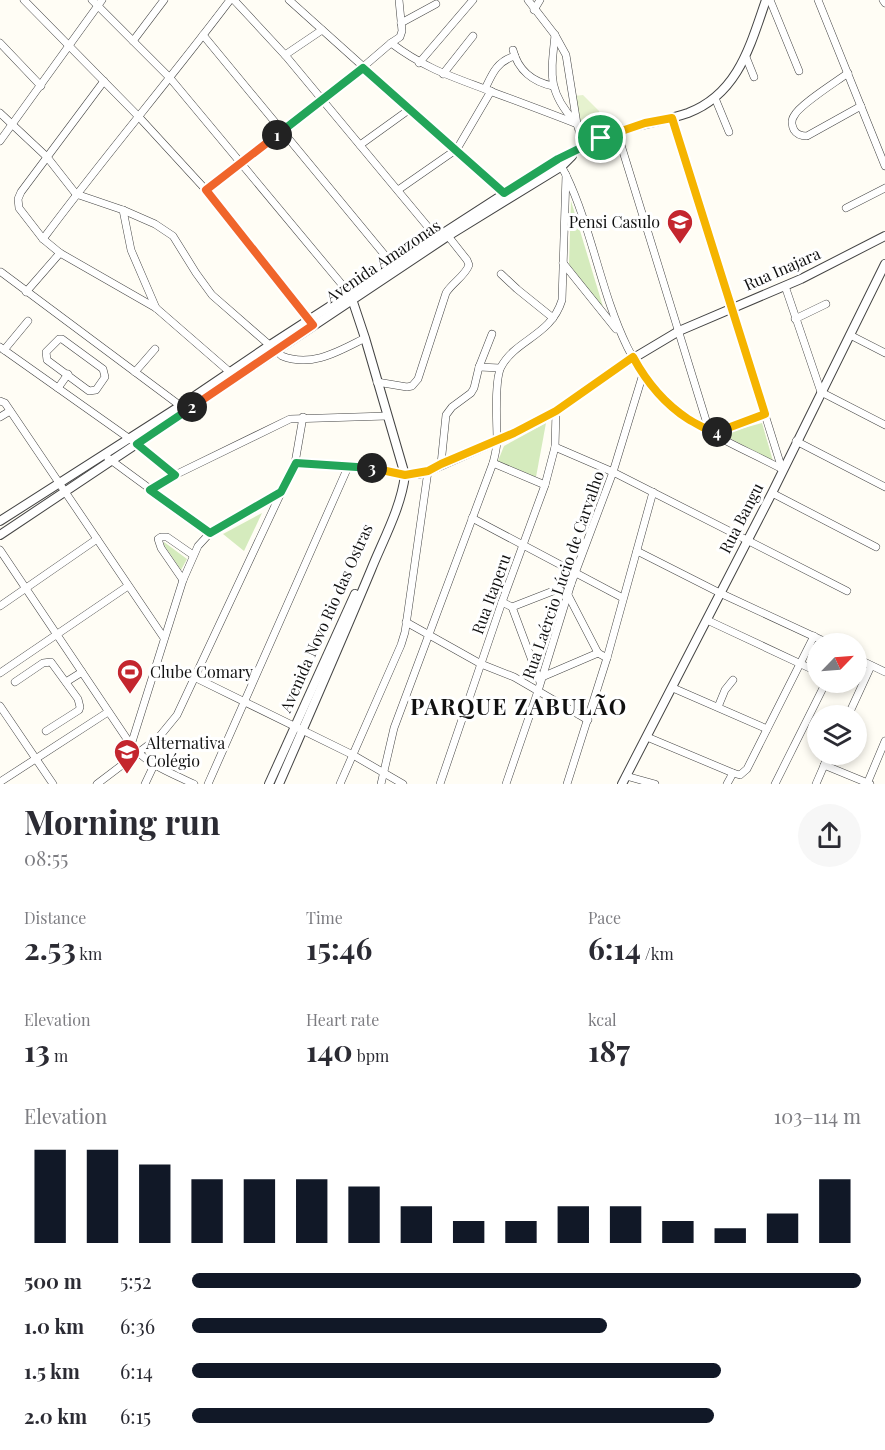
<!DOCTYPE html>
<meta charset="utf-8">
<style>
:root{--surface:#fff;--page:#f7f7f7;--text:#2b2b33;--muted:#7c7c81;--accent:#111827}
body{margin:0;font-family:"Playfair Display",serif;background:var(--page);color:var(--text);height:100vh;display:flex;flex-direction:column;font-size:22px;white-space:nowrap}
*{box-sizing:border-box;margin:0}
p{font-size:20px;color:var(--muted)}
.icon{flex:none;width:33px;height:33px;fill:none;stroke:currentColor;stroke-width:2;stroke-linecap:round;stroke-linejoin:round}
.map{position:relative;height:784px;overflow:hidden}
.sheet{display:flex;flex-direction:column;background:var(--surface);flex:1}
.sheet>*{flex:none}
.needle{width:39px;rotate:65deg}
.controls{position:absolute;left:807px;top:633px;display:grid;gap:12px}
.controls a{display:grid;place-items:center;width:60px;height:60px;border-radius:50%;background:var(--surface);box-shadow:0 3px 9px #0003;font-size:30px}
.pin{position:absolute;display:grid;place-items:center;width:51px;height:51px;color:#fff;margin:-26px;border:3px solid #fff;border-radius:50%;box-shadow:0 2px 6px #0007}
.km{position:absolute;width:30px;height:30px;margin:-15px;border-radius:50%;background:#222;color:#fff;font-size:16px;line-height:30px;text-align:center}
.round{display:grid;place-items:center;flex:none;width:63px;height:63px;border-radius:32px;background:var(--page)}
.headline{display:flex;align-items:center;justify-content:space-between;height:102px;padding:0 24px}
h1{font-size:33px;font-weight:700;line-height:45px}
.figures{display:grid;grid-template-columns:repeat(3,1fr);gap:9px;height:102px;padding:6px 24px}
.figures div{display:grid;align-content:center}
.figures b{font-size:30px;font-weight:700}
.figures small{font-size:16px;font-weight:400}
.figures p{font-size:16px}
.chart{height:168px;padding:12px 24px}
.chart p{display:flex;justify-content:space-between}
.chart svg{width:100%;height:108px;margin-top:6px;stroke:var(--accent);stroke-width:6}
ul{padding:0 24px;list-style:none;font-size:20px}
li{display:grid;grid-template-columns:96px 72px 1fr;align-items:center;height:45px}
li i{height:15px;border-radius:8px;background:var(--accent)}
.map>svg:first-child{display:block}
.green{fill:#d5ebbd}
.pitch{fill:#e6f2cf}
.lines{fill:none;stroke-linecap:round;stroke-linejoin:round}
.minor-casing{stroke:#444;stroke-width:8}
.tertiary-casing{stroke:#444;stroke-width:10}
.minor{stroke:#fff;stroke-width:7}
.tertiary{stroke:#fff;stroke-width:8}
.split-1-casing{stroke:#fff;stroke-width:12}
.split-2-casing{stroke:#fff;stroke-width:12}
.split-3-casing{stroke:#fff;stroke-width:12}
.split-4-casing{stroke:#fff;stroke-width:12}
.split-5-casing{stroke:#fff;stroke-width:12}
.split-1{stroke:#22a559;stroke-width:8}
.split-2{stroke:#f0652b;stroke-width:8}
.split-3{stroke:#22a559;stroke-width:8}
.split-4{stroke:#f5b400;stroke-width:8}
.split-5{stroke:#f5b400;stroke-width:8}
.labels{text-anchor:middle;stroke-width:6;stroke-linejoin:round;paint-order:stroke}
.poi-label{font-size:16px;fill:#111;stroke:#fff;text-anchor:start}
.street-label{font-size:16px;fill:#111;stroke:#fff}
.district-label{font-size:22px;font-weight:bold;letter-spacing:1.5px;fill:#111;stroke:#fff}
</style>
<div class="map">
<svg width="885" height="784" viewBox="0 0 885 784">
<rect width="100%" height="100%" fill="#fffdf5"/>
<g class="green">
<path d="M571,201l33,109 -35,-46z"/>
<path d="M546,423l-10,54 -38,-16 6,-15z"/>
<path d="M762,423l11,38 -51,-27z"/>
<path d="M262,513l-18,38 -21,-17z"/>
<path d="M164,542l23,17 -6,11 -17,-25z"/>
</g>
<path class="pitch" d="M583,95l16,16 3,11 -10,8 -10,3 -8,-37z"/>
<g class="lines">
<g class="minor-casing">
<g id="minor">
<path d="M24,0l115,117 67,73 106,133"/>
<path d="M92,0l78,78 179,215"/>
<path d="M234,0l51,55 153,184"/>
<path d="M289,0l215,193"/>
<path d="M399,0l3,31 -2,6 -9,6c36,27 63,34 104,50 27,10 54,20 82,31"/>
<path d="M528,0l27,35 11,20 11,69 7,23"/>
<path d="M770,0l29,71"/>
<path d="M818,0l67,166"/>
<path d="M883,0l2,3"/>
<path d="M534,10l6,-10"/>
<path d="M401,23l35,-19"/>
<path d="M203,35l190,230"/>
<path d="M555,35c-4,39 -8,56 20,87"/>
<path d="M133,41l31,-41"/>
<path d="M0,43l41,43"/>
<path d="M513,50c5,20 20,32 40,36"/>
<path d="M285,55l37,-25"/>
<path d="M746,57l8,20"/>
<path d="M419,63l54,-63"/>
<path d="M848,73c-12,9 -49,32 -54,43 -3,4 -2,10 0,14 3,5 7,6 13,6l54,-30"/>
<path d="M443,74l30,-38"/>
<path d="M104,81l-83,111 -3,7 1,9 24,31 17,14 96,55 76,66"/>
<path d="M485,89c7,-15 12,-28 30,-33"/>
<path d="M715,98l14,34"/>
<path d="M0,113l47,44 29,37 47,16 32,14 18,12 23,37 16,22 70,61c30,12 57,-5 83,-18"/>
<path d="M672,118l110,351"/>
<path d="M617,132l92,298"/>
<path d="M0,141l102,-141"/>
<path d="M360,145l50,-36"/>
<path d="M566,175c39,81 40,187 119,242 30,21 65,35 97,52"/>
<path d="M206,190l157,-123 28,-24"/>
<path d="M398,190l59,-41 34,-58"/>
<path d="M846,208l39,-20"/>
<path d="M123,210l8,40 25,58"/>
<path d="M43,239c60,-81 126,-158 187,-239"/>
<path d="M563,263l53,66"/>
<path d="M1,272l181,135"/>
<path d="M501,274l16,15 36,29"/>
<path d="M785,286l36,106 64,33"/>
<path d="M26,292l34,-39"/>
<path d="M795,319l31,-15"/>
<path d="M850,335l35,18"/>
<path d="M59,339h3l41,30 2,8 -9,13 -7,1 -42,-31 -1,-8z"/>
<path d="M0,347l137,97 38,31"/>
<path d="M4,350l24,-29"/>
<path d="M479,367l21,1"/>
<path d="M135,372l20,-23"/>
<path d="M377,382l30,5 5,-1 6,-7 28,-86c6,-10 19,-17 23,-28l-2,-5 -19,-24"/>
<path d="M58,388l10,-14"/>
<path d="M0,401l5,2 159,235"/>
<path d="M0,417l10,-6"/>
<path d="M713,433l52,-19"/>
<path d="M796,441l89,46"/>
<path d="M555,447l58,25 234,119"/>
<path d="M108,458l102,75"/>
<path d="M295,463l69,4 36,7"/>
<path d="M493,463l52,22"/>
<path d="M441,464l5,-49 6,-8 19,-14 3,-5 5,-21 13,-33"/>
<path d="M150,490l25,-15 115,-56 97,-3"/>
<path d="M772,493l104,54"/>
<path d="M472,518l151,80"/>
<path d="M0,550l131,195c17,20 40,28 63,39"/>
<path d="M637,551l83,42 110,51"/>
<path d="M183,580l-22,-32 -3,-9 3,-2h6l26,18"/>
<path d="M568,595l30,58 9,5"/>
<path d="M502,602l10,5 28,75"/>
<path d="M0,606l97,-67"/>
<path d="M512,607l59,-23"/>
<path d="M707,620l111,52"/>
<path d="M406,622l75,42 33,13 74,43"/>
<path d="M856,658l29,14"/>
<path d="M0,673l128,-87"/>
<path d="M542,677l56,-24"/>
<path d="M196,678l157,77 50,29"/>
<path d="M15,682l28,-19 8,-1 27,37 2,8 -1,3 -33,21"/>
<path d="M66,682l16,-10"/>
<path d="M673,688l94,41"/>
<path d="M0,706l53,78"/>
<path d="M718,707l7,-17 8,-10"/>
<path d="M848,716l23,-50"/>
<path d="M647,737l86,36 -6,11"/>
<path d="M131,745l52,-165 15,-34 12,-13 71,-41"/>
<path d="M824,765l46,19"/>
<path d="M733,773l7,2 7,-6 67,-133"/>
<path d="M626,776l29,8"/>
<path d="M0,782l108,-70"/>
<path d="M97,784l62,-47 18,-22 118,-252 8,-46"/>
<path d="M145,784l9,-19"/>
<path d="M208,784l140,-317"/>
<path d="M340,784l61,-139 4,-13 23,-161"/>
<path d="M381,784l13,-56 99,-265c2,-8 4,-15 4,-23 0,-17 -3,-59 4,-73 15,-28 50,-31 61,-67l4,-125 -7,-13"/>
<path d="M440,784l62,-182 43,-117 10,-38 1,-36"/>
<path d="M506,784l32,-93 33,-107 42,-112 30,-98"/>
<path d="M567,784l40,-126 46,-166"/>
<path d="M775,784l51,-102"/>
<path d="M816,784l13,-30"/>
<path d="M867,784l18,-43"/>
</g>
</g>
<g class="tertiary-casing">
<g id="tertiary">
<path d="M400,474h18l10,-3 86,-38 42,-22 61,-43 62,-37 122,-52 84,-43"/>
<path d="M0,521l180,-115 90,-61 288,-186c20,-8 38,-20 58,-27 24,-8 49,-11 72,-19 50,-19 62,-67 78,-113"/>
<path d="M0,535l448,-299 114,-70 10,-10"/>
<path d="M269,784l86,-190"/>
<path d="M279,784c31,-71 62,-142 92,-214 12,-30 30,-62 34,-95l-40,-137 -14,-42"/>
<path d="M622,784l150,-291 113,-229"/>
</g>
</g>
<use href="#minor" class="minor"/>
<use href="#tertiary" class="tertiary"/>
</g>
<g class="lines">
<g class="split-1-casing">
<path id="split-1" d="M277,135l86,-67 141,125 54,-34 43,-21"/>
</g>
<g class="split-2-casing">
<path id="split-2" d="M192,407l121,-82 -107,-135 71,-55"/>
</g>
<g class="split-3-casing">
<path id="split-3" d="M192,407l-55,37 38,31 -25,15 60,43 71,-41 15,-29 76,5"/>
</g>
<g class="split-4-casing">
<path id="split-4" d="M372,468l33,7 23,-4 13,-7 73,-31 42,-22 77,-54c13,24 32,47 55,62 8,5 17,9 25,14l4,-1"/>
</g>
<g class="split-5-casing">
<path id="split-5" d="M601,138l44,-15 27,-5 93,296 -48,18"/>
</g>
<use href="#split-1" class="split-1"/>
<use href="#split-2" class="split-2"/>
<use href="#split-3" class="split-3"/>
<use href="#split-4" class="split-4"/>
<use href="#split-5" class="split-5"/>
</g>
<defs>
<g id="school-pin" transform="scale(1.35)"><path d="M0 17L-7.5 6A9.5 9.5 0 1 1 7.5 6Z" fill="#c4262e" stroke="#fff"/><path d="M0-5L7-2L0 1L-7-2ZM-4 1L0 2.5L4 1V4Q0 6-4 4Z" fill="#fff"/></g>
<g id="stadium-pin" transform="scale(1.35)"><path d="M0 17L-7.5 6A9.5 9.5 0 1 1 7.5 6Z" fill="#c4262e" stroke="#fff"/><path d="M0-5a6.5 5 0 1 0 0 10a6.5 5 0 1 0 0-10ZM-3.5-1.8h7v3.6h-7Z" fill="#fff"/></g>
</defs>
<g fill-rule="evenodd">
<use href="#school-pin" x="680" y="222"/>
<use href="#stadium-pin" x="130" y="672"/>
<use href="#school-pin" x="127" y="752"/>
</g>
<g class="labels">
<g class="poi-label">
<text x="660" y="228" text-anchor="end">Pensi Casulo</text>
<text x="150" y="678">Clube Comary</text>
<text x="146" y="749">Alternativa<tspan x="146" dy="18">Colégio</tspan></text>
</g>
<g class="street-label">
<text transform="translate(383 261) rotate(-34)" y="6">Avenida Amazonas</text>
<text transform="translate(782 269) rotate(-24)" y="6">Rua Inajara</text>
<text transform="translate(741 518) rotate(-63)" y="6">Rua Bangu</text>
<text transform="translate(563 575) rotate(-71)" y="6">Rua Laércio Lúcio de Carvalho</text>
<text transform="translate(491 594) rotate(-70)" y="6">Rua Itaperu</text>
<text transform="translate(326 618) rotate(-66)" y="6">Avenida Novo Rio das Ostras</text>
</g>
<g class="district-label">
<text x="519" y="715">PARQUE ZABULÃO</text>
</g>
</g>
</svg>
<div class="controls">
<a><svg class="needle" viewBox="-14 -14 28 28"><path d="M0-13l5 13h-10z" fill="#e53935"/><path d="M0 13l5-13h-10z" fill="#7c7c81"/></svg></a>
<a><svg class="icon" aria-label="layers" viewBox="0 0 24 24"><path d="M12 4l9 5-9 5-9-5zM3 14l9 5 9-5"/></svg></a>
</div>
<div class="pin" style="left:601px;top:138px;background:#1e9e55"><svg class="icon" aria-label="arrive" viewBox="0 0 24 24"><path d="M6 21V4h12l-3 4 3 4H6"/></svg></div>
<b class="km" style="left:277px;top:135px">1</b>
<b class="km" style="left:192px;top:407px">2</b>
<b class="km" style="left:372px;top:468px">3</b>
<b class="km" style="left:717px;top:432px">4</b>
</div>
<section class="sheet">
<div class="headline"><div><h1>Morning run</h1><p>08:55</p></div><a class="round"><svg class="icon" aria-label="share" viewBox="0 0 24 24"><path d="M12 15V3M7 8l5-5 5 5M5 13v7h14v-7"/></svg></a></div>
<div class="figures">
<div><p>Distance</p><b>2.53<small> km</small></b></div>
<div><p>Time</p><b>15:46</b></div>
<div><p>Pace</p><b>6:14<small> /km</small></b></div>
</div>
<div class="figures">
<div><p>Elevation</p><b>13<small> m</small></b></div>
<div><p>Heart rate</p><b>140<small> bpm</small></b></div>
<div><p>kcal</p><b>187</b></div>
</div>
<div class="chart"><p><span>Elevation</span>103–114 m</p>
<svg viewBox="0 0 160 44" preserveAspectRatio="none"><path d="M5 44V6M15 44V6M25 44V12M35 44V18M45 44V18M55 44V18M65 44V21M75 44V29M85 44V35M95 44V35M105 44V29M115 44V29M125 44V35M135 44V38M145 44V32M155 44V18"/></svg>
</div>
<ul>
<li><b>500 m</b>5:52<i style="width:100%"></i></li>
<li><b>1.0 km</b>6:36<i style="width:62%"></i></li>
<li><b>1.5 km</b>6:14<i style="width:79%"></i></li>
<li><b>2.0 km</b>6:15<i style="width:78%"></i></li>
</ul>
</section>
